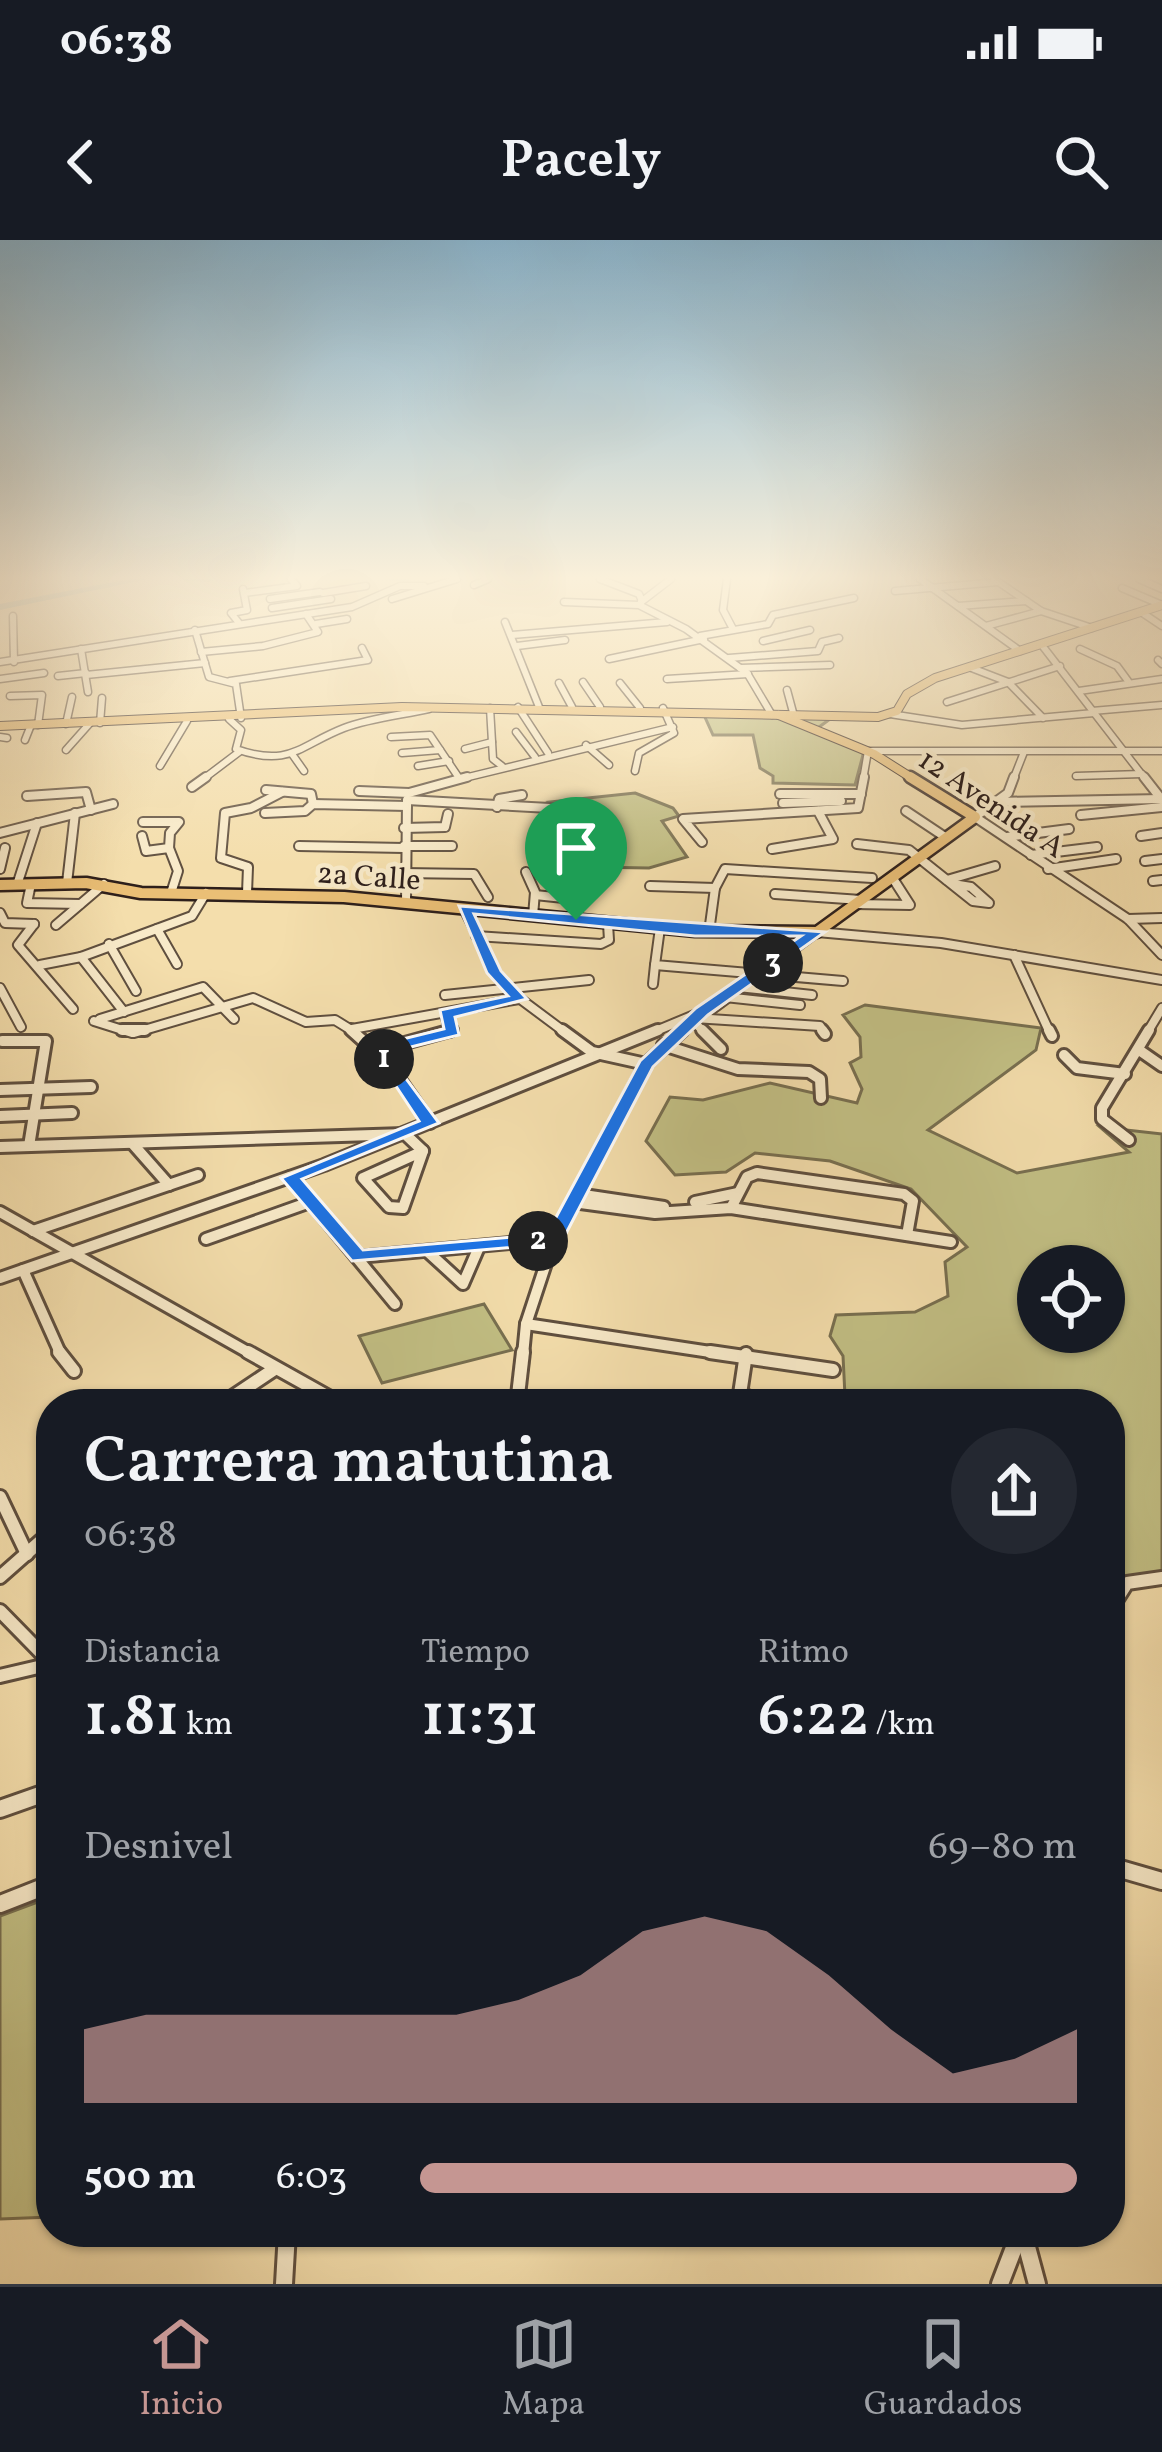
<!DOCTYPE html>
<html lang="es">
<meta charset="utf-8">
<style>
:root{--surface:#171b24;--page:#242831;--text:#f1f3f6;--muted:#9ea1a6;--line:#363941;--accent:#c59692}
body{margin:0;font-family:Vollkorn,serif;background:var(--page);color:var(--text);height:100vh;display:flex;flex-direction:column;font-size:45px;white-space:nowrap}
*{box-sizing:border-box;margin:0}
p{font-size:39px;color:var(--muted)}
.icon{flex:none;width:66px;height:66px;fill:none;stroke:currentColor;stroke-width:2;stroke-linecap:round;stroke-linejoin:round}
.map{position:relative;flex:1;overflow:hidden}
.details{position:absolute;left:36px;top:1149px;width:1089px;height:858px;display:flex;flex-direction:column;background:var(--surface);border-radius:48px;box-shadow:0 3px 9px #0004}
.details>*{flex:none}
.tools{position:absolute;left:1017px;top:1005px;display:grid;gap:24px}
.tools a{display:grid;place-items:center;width:108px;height:108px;border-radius:50%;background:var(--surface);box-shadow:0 3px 9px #0004;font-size:60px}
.pin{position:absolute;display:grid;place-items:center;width:102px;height:102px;color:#fff;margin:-123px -51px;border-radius:50% 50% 50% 0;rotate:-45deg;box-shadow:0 0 12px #0007}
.pin .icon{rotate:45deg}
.km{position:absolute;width:60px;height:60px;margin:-30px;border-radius:50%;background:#222;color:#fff;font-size:33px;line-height:60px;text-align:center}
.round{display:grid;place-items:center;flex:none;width:126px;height:126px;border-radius:63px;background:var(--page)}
.summary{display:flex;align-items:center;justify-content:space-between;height:204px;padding:0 48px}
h1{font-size:66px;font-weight:600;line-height:90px}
.stats{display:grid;grid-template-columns:repeat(3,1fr);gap:18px;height:204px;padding:12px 48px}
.stats div{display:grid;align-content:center}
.stats b{font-size:60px;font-weight:600}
.stats small{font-size:33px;font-weight:400}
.stats p{font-size:33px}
.chart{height:336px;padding:24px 48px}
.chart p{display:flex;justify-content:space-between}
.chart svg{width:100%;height:216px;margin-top:12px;fill:var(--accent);opacity:.7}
ul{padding:0 48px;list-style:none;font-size:39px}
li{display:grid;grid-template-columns:192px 144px 1fr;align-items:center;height:90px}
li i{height:30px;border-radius:15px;background:var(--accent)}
.status{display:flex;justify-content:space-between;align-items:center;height:84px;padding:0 60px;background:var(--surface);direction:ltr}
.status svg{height:33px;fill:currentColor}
header{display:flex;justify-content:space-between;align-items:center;height:156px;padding:0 48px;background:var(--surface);font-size:54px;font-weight:600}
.dock{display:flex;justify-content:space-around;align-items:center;height:168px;border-top:3px solid var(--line);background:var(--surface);font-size:33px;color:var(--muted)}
.dock a{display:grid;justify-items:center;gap:6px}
.dock .current{color:var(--accent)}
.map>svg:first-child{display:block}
.green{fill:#c2bf84;stroke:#786f50;stroke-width:3;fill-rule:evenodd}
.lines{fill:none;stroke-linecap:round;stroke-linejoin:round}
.river{fill:#9ebbb2;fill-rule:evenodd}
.minor-far4-casing{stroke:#5f4f3f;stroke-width:9}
.minor-far3-casing{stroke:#5f4f3f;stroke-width:12}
.minor-far2-casing{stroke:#5f4f3f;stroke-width:16}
.minor-far1-casing{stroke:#5f4f3f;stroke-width:18}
.minor-casing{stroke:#5f4f3f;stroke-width:22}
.major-far1-casing{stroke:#2d1f1b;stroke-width:10}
.major-casing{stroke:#2d1f1b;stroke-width:15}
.minor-far4{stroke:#f8eac9;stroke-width:6}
.minor-far3{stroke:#f8eac9;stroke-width:8}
.minor-far2{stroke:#f8eac9;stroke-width:10}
.minor-far1{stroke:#f8eac9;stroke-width:12}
.minor{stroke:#f8eac9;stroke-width:16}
.major-far1{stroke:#eabf76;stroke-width:8}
.major{stroke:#eabf76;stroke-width:10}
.route{fill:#1a73e8;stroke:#fff;stroke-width:3;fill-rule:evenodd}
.labels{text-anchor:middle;stroke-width:9;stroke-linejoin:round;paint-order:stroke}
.far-street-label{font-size:30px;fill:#2d1f1b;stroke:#f8eac9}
</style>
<div class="status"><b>06:38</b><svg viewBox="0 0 49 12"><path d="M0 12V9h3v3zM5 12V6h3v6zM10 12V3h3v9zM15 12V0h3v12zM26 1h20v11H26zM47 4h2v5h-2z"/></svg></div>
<header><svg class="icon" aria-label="back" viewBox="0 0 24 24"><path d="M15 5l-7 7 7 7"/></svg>Pacely<svg class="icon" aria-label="search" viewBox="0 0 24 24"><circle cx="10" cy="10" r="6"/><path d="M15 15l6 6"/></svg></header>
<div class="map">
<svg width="1162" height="2044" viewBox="0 0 1162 2044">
<rect width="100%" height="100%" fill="#f4deac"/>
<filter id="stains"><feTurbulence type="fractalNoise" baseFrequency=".00167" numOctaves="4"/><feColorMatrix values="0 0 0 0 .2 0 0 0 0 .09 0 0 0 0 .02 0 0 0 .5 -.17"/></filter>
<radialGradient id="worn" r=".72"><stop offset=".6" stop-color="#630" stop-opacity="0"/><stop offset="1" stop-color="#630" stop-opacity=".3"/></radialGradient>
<g class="green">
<path d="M704,475l126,4 -15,11 49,21 -9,34 -82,-2v-7l-13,-8 -7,-33h-40z"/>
<path d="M635,553l38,15 6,8 -17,5 25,36 -38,11 -62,-1c-4,-32 -11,-51 -37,-65z"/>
<path d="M865,765l176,23 -5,22 -108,80 89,43 112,-21 -29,-25 62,7v449l-34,1 -18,26v-206h-271l6,-8 -2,-40 -13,-20 6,-21 79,-3 33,-16 -3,-34 22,-15 -56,-58 -81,-28 -75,-8 -29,19 -51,3 -29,-34 24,-44 33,3 67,-17 87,20 5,-14 -12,-26 11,-6 -1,-20 -17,-22zM1038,1026h66v66h-66z"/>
<path d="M484,1064l28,46 -130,33 -23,-47z"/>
<path d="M51,1657v320l-51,2v-303z"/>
</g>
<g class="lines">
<g class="river">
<path d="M129,339h19l-148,31v-6z"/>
<path d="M172,339h40l-4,3z"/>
<path d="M381,339h29l-4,3z"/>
</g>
<g class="minor-far4-casing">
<g id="minor-far4">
<path d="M600,339l39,15 3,7"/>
<path d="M727,339l-4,31 10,19"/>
<path d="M920,339l100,72"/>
<path d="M994,339l47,32 51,17"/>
<path d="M1139,339l23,10"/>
<path d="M474,345l14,-6"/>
<path d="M1122,348l40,17"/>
<path d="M895,351l103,-9"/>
<path d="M244,353l53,-7 -6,-7"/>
<path d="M323,353l43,-7"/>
<path d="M270,359l50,-7"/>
<path d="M392,359l65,-20"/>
<path d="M564,362l75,3 47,24 61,44 25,42"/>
<path d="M641,362l30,-23"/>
<path d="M958,366l68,-5"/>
<path d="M272,368l59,-9"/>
<path d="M1141,372l21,14"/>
<path d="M13,376l1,46"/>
<path d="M505,382l34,85"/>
<path d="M239,383l-8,-10 16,-3 -4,-21"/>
<path d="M316,384l31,-5"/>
<path d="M986,386l55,-15"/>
<path d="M195,390l14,47 27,7 5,34"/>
<path d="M512,395l155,-13"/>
<path d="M700,396l68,-12 5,-9 81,-17"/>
<path d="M763,401l47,-11"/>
<path d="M1041,404l105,136"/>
<path d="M517,406l48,-6"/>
<path d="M81,409l7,43"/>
<path d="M1080,409l37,17 11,15"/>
<path d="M201,412l62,-6 55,-14 -12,-18"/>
<path d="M729,418l89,-7 4,-9 17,-4"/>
<path d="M609,419l95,-20"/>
<path d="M1158,420l4,4"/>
<path d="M0,422l352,-55 48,-21h24"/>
<path d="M969,427l39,15 35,36"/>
<path d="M740,428l90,-3"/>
<path d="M86,435l119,-12"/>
<path d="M58,436l28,-3"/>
<path d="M0,439l44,-6"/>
<path d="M667,439l81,-5"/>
<path d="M230,441l138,-21 -6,-12"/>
<path d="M583,442l17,25"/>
<path d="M559,443l13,24"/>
<path d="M620,443l20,25"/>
<path d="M787,450l7,26"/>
<path d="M1079,451l83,-12"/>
<path d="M10,456l32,-1 -4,30"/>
<path d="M947,462l113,-36"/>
<path d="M518,467l30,46"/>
<path d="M490,468l3,51 9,7"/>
<path d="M1092,471l70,-6"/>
<path d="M890,474l72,11 132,-12"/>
<path d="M229,479l12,11 -5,19c54,19 64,-4 108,-21 26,-10 58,-13 85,-19"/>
<path d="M100,483l2,-25"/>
<path d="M66,484l6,-27"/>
<path d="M516,492l19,25"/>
<path d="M0,497l7,1"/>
<path d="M391,497l39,-2 29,43"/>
<path d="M25,500l6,-15"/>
<path d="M586,505l23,20"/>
<path d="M465,509l27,-7"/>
<path d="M66,510l24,-27"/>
<path d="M402,513l38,-3"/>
<path d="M292,514l12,17"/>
<path d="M160,526l27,-45"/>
<path d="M418,526l31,-5"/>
<path d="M635,531l4,-18 35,-20 -11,-25"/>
<path d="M1076,536l66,-2"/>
<path d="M202,540l37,-28"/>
<path d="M456,540l217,-53"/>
<path d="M863,540l5,-29h294"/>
<path d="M1013,540l11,-28"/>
</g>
</g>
<g class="minor-far3-casing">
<g id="minor-far3">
<path d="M1014,537l-6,16 -33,24 153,102 34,36"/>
<path d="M1144,537l18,23"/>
<path d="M192,547l14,-10"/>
<path d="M266,550l45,4 2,10"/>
<path d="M359,551l50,2 58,-16"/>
<path d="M780,554h81"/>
<path d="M27,556l59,-4 5,18"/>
<path d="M407,560l161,9 18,54 -10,57"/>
<path d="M997,562l164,-3"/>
<path d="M783,563l58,-2"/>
<path d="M497,567l2,-8 23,-4"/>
<path d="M906,571l39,26"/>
<path d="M265,573l40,-2 8,-7 94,2"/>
<path d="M1081,575l81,-8"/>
<path d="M404,588l41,-1 3,-13"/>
<path d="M0,593l113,-29"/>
<path d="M142,596l4,15 23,-3 1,-15 9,-11h-36"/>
<path d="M1141,596l21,-3"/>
<path d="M1007,597l62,-8"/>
<path d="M702,602l-19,-23 175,-11 6,-31"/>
<path d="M857,604l52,6 64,51 16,2 -18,-16 -18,-3"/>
<path d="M299,606l105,2"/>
<path d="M404,606h48"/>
<path d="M169,608l9,23 -7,22"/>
<path d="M772,609l61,-10 -15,-28"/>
<path d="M1031,615l66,-8"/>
<path d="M1145,621l17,-2"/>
<path d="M0,629l5,-21"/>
<path d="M1048,629l68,-10"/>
<path d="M526,632l9,20 -2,24"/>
<path d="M402,633l72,1 14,23"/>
<path d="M947,640l48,-14"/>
<path d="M1153,641l9,-1"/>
<path d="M67,643l8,-70"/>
<path d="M31,644l-4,19 53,1"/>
<path d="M17,645l20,-62"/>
<path d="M650,646l65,2"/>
<path d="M247,653l1,-26 -27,-9 4,-45 26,-5 31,-16"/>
<path d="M775,654l86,6"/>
<path d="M535,655l48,5"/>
<path d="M406,662l1,-100"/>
<path d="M855,664l55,1 -18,-28"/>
<path d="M464,669l39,77 63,47"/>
<path d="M0,673l5,10 29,1"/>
<path d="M1128,679l34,-1"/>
<path d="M34,684l-16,21 55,64"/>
<path d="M56,685l48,-41"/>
<path d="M660,688l-5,37 188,16"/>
<path d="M157,689l20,35"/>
<path d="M709,692l6,-44 10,-19 147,9"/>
<path d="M476,696l125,8 8,-4 -1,-16"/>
<path d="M109,704l27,47"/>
<path d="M1014,715l36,78"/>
<path d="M81,717l43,55"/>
<path d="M40,725l41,-8 111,-41 14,-23"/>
<path d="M653,744l2,-19"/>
<path d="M738,747l74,8"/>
<path d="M0,748l21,39"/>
<path d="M445,755l144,-15"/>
<path d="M725,757l75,8"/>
<path d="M445,774l5,19"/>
<path d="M694,778l126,8 4,7"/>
<path d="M100,779l103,-32 31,32"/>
<path d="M692,780l13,13"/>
<path d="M94,781l38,12"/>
<path d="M352,789l167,-30"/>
<path d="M134,793l119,-35 53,24 29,-2 21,13"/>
<path d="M651,793l48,-20"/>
<path d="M680,793l137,-101 124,11 221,37"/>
<path d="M1147,793l15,-25"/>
</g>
</g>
<g class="minor-far2-casing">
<g id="minor-far2">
<path d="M122,790h23"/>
<path d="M351,790l38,34 41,59"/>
<path d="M562,790l30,22 54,12"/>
<path d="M702,790l19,19"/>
<path d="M822,790l3,4"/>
<path d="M1049,790l3,6"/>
<path d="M2,801h44l-17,105"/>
<path d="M663,805l75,24 71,3 11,7 1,19"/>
<path d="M1139,810l23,16"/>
<path d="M376,811l76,-21"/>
<path d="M1064,815l13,13 48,6"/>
<path d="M0,850l91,-3"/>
<path d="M0,876l72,-3"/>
<path d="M1129,900l-27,-21v-11l47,-78"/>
<path d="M132,903l37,42"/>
<path d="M0,907l405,-13 18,17"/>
<path d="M423,911l-20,57 -14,-1 -26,-29z"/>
<path d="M290,937l105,127"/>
<path d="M577,954l87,13"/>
<path d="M573,962l82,11 76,-5 220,34"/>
<path d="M695,962l43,-9"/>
<path d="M731,968l16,-31 10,-4 147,21 9,7 -6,34"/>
<path d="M0,972l253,143"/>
<path d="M33,991l165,-56"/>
<path d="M206,999l104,-37"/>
<path d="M427,1011l36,33 16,-37"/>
<path d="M358,1017l196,-18"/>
<path d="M23,1030l38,85"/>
<path d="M0,1038l324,-113 334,-135"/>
<path d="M526,1084l204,31"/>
<path d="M523,1115l3,-31 28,-85 92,-175 37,-34"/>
</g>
</g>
<g class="minor-far1-casing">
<g id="minor-far1">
<path d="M59,1112l15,19"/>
<path d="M248,1112l93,52"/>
<path d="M710,1112l123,18"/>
<path d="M746,1114l-6,40 25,10"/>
<path d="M222,1164l51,-34"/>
<path d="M517,1164l6,-52"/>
<path d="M0,1257l27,57"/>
<path d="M0,1337l51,-45"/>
<path d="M1110,1370l17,-27 35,-5"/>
<path d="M0,1371l51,52"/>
<path d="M0,1436l51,-12"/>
<path d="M1110,1477v47"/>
</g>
</g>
<g class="minor-casing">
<g id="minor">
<path d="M1110,1521v21"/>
<path d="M0,1569l51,-18"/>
<path d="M1110,1626l52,15"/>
<path d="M0,1664l51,-20"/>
<path d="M1023,1992l14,52"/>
<path d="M284,2044l3,-52"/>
<path d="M1000,2044l20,-52"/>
</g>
</g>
<g class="major-far1-casing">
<g id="major-far1">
<path d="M779,475l95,39 41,26"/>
<path d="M0,486l402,-19 476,10 19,-6 10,-17 28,-16 227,-73"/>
</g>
</g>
<g class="major-casing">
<path id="major" d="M0,645l86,-2 55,10 203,4 351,34 122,1 158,-115 -65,-40"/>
</g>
<use href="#minor-far4" class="minor-far4"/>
<use href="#minor-far3" class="minor-far3"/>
<use href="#minor-far2" class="minor-far2"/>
<use href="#minor-far1" class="minor-far1"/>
<use href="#minor" class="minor"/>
<use href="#major-far1" class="major-far1"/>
<use href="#major" class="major"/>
</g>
<linearGradient id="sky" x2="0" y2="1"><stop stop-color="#8ab7d2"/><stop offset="0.54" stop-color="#faf0da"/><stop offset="1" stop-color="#faf0da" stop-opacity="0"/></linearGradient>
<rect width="1162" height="625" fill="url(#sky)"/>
<path class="route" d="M459,666l366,26 -117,83 -55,52 -92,176 -209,18 -71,-83 138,-57 -49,-74 74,-18 -4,-19 68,-14 -21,-23zM474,674l221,22h106l-105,72 -56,53 -93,173 -184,16 -61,-71 137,-56 -52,-70 72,-18 -4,-18 72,-18 -26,-28z"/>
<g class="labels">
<g class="far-street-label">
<text transform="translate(992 563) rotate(34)" y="10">12 Avenida A</text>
<text transform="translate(369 636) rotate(4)" y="10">2a Calle</text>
</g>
</g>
<rect width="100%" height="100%" filter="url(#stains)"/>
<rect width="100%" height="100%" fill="url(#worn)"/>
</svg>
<div class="tools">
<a><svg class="icon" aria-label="locate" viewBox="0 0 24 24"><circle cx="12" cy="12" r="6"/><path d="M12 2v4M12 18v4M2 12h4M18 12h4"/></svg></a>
</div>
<div class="pin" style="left:576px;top:680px;background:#1e9e55"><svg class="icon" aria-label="arrive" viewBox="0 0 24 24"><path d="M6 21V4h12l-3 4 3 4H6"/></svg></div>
<b class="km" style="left:384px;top:819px">1</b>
<b class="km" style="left:538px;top:1001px">2</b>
<b class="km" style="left:773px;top:723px">3</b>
<section class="details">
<div class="summary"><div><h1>Carrera matutina</h1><p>06:38</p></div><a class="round"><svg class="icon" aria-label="share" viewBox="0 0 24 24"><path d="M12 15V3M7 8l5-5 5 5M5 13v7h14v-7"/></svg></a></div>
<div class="stats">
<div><p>Distancia</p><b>1.81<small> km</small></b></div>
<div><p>Tiempo</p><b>11:31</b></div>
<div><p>Ritmo</p><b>6:22<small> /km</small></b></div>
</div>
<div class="chart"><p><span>Desnivel</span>69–80 m</p>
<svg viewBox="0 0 160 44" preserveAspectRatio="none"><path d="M0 44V29L10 26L20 26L30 26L40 26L50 26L60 26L70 23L80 18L90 9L100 6L110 9L120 18L130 29L140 38L150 35L160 29V44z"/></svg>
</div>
<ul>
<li><b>500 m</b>6:03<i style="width:100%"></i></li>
</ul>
</section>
</div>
<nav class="dock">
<a class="current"><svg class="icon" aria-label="home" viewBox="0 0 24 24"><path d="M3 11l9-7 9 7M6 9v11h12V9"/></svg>Inicio</a>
<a><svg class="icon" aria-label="map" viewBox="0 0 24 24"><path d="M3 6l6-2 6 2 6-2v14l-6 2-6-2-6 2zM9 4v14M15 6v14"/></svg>Mapa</a>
<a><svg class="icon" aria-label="saved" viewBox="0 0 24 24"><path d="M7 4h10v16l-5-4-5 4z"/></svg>Guardados</a>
</nav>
